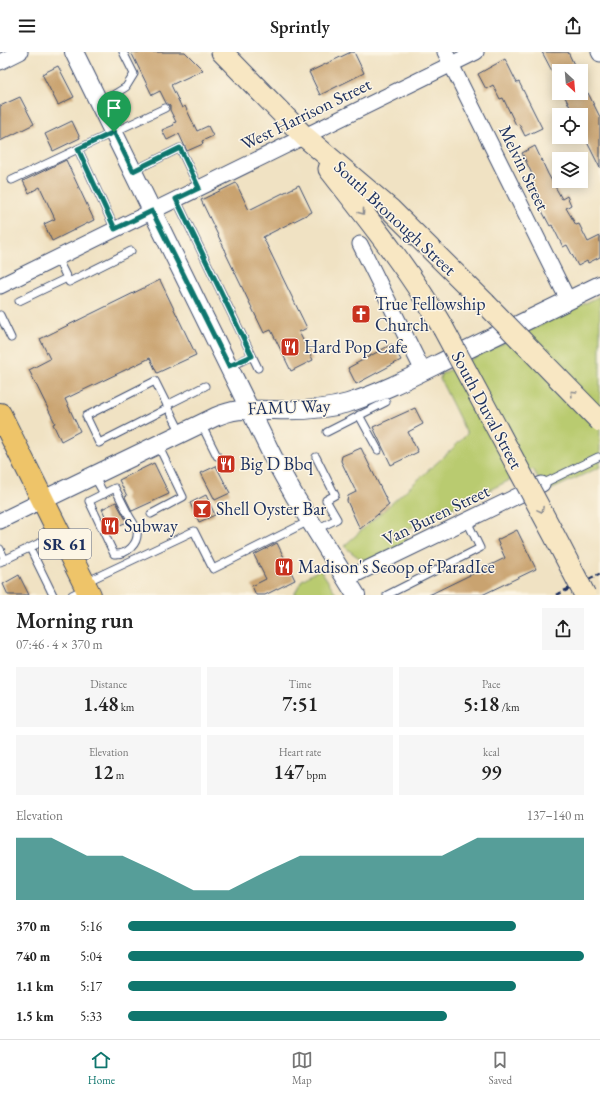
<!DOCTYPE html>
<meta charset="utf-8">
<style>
:root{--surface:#fff;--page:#f6f6f6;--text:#222;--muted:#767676;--line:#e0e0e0;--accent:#0f766e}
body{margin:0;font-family:"EB Garamond",serif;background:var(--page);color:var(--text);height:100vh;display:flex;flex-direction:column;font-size:15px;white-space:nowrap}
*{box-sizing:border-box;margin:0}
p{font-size:13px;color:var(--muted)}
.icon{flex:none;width:22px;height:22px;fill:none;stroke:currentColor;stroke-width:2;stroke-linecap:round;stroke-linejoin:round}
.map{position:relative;height:543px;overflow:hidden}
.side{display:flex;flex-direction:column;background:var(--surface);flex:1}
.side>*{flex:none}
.needle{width:26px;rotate:154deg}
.tools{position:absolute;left:552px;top:12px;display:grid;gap:8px}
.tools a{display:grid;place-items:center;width:36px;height:36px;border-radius:0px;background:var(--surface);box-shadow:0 2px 10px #0003;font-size:20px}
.pin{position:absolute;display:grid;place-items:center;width:34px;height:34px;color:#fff;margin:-41px -17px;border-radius:50% 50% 50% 0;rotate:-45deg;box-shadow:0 0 4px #0007}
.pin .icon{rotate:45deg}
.round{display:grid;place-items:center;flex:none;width:42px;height:42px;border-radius:0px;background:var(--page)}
.summary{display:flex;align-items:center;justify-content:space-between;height:68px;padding:0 16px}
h1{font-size:22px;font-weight:600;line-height:30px}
.figures{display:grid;grid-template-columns:repeat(3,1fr);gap:6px;height:68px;padding:4px 16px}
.figures div{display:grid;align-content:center;border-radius:0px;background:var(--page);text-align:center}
.figures b{font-size:20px;font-weight:600}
.figures small{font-size:11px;font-weight:400}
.figures p{font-size:11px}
.chart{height:112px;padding:8px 16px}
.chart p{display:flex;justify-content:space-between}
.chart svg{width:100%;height:72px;margin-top:4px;fill:var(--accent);opacity:.7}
ul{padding:0 16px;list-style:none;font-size:13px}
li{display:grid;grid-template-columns:64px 48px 1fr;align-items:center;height:30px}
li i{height:10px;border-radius:5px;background:var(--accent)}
header{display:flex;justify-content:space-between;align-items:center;height:52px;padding:0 16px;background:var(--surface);font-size:18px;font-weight:600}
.menu{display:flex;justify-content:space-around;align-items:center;height:56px;border-top:1px solid var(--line);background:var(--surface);font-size:11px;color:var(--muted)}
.menu a{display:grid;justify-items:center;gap:2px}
.menu .active{color:var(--accent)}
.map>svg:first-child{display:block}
.green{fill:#b9cb6f;stroke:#6a7d66}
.building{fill:#c9a36f}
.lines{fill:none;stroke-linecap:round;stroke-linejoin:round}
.service-casing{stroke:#3b4a6d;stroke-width:9}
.minor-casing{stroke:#3b4a6d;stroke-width:17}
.tertiary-casing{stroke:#3b4a6d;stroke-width:20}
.secondary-casing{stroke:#3b4a6d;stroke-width:23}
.primary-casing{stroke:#3b4a6d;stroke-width:24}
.service{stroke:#fff;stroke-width:7}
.minor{stroke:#fff;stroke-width:15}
.tertiary{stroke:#fff;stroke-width:18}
.secondary{stroke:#f8e7c3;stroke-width:21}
.primary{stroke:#eec469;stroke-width:22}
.rail{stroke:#1b2f5e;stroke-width:3;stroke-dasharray:6 3;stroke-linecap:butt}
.secondary-bridge-casing{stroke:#3b4a6d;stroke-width:23;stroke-linecap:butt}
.secondary-bridge{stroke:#f8e7c3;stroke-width:21}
.oneway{stroke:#8a8b90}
.route-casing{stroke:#fff;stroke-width:8}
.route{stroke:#0f766e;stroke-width:5}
.labels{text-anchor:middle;stroke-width:3;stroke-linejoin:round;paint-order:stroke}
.shield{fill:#fcf5e5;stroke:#5e6a86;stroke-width:1}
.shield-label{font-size:17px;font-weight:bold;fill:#1b2f5e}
.street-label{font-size:18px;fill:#1b2f5e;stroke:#fcf5e5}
.poi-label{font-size:18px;fill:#1b2f5e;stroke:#fcf5e5;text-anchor:start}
</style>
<header><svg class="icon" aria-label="menu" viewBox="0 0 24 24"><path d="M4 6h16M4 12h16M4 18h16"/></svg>Sprintly<svg class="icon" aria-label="share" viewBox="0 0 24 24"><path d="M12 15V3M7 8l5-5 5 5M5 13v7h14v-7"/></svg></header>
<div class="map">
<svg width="600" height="543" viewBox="0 0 600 543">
<rect width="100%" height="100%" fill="#fcf5e5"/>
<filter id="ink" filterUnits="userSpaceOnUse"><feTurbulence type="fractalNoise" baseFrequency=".025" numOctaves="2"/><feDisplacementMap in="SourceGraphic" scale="8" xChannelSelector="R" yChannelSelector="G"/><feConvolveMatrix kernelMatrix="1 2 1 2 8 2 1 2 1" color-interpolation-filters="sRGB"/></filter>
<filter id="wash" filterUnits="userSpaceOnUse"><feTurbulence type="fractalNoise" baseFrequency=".012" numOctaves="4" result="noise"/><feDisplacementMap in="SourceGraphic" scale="16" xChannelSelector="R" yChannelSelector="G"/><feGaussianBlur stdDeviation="0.9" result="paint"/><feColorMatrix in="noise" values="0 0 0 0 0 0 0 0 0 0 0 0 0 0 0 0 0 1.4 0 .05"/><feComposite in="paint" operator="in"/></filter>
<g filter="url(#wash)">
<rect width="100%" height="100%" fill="#f0e2c3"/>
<g class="green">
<path d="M600,244v171l-54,25 -13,-23 -129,62 4,10 -35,18c-13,3 -19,-5 -29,-13l106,-95 17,-17 -27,-55 1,-5z"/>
<path d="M320,517l17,26h-43l8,-15z"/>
</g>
<g id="blocks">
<g class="building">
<path d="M131,0h54l18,18 -32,15 11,23 3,-2 12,25 11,-5 5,10 -11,5 1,3 -16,7 -8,-17 -12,6 -5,-10 12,-5 -1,-2 3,-1 -6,-12v-4l-4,-3 -6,-12 -8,4z"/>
<path d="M351,0h3l10,21 -44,22 -11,-23z"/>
<path d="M542,0h26l9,19h-25z"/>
<path d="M505,7l12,24 2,-1 23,46 -17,8 -6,-12 -3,1 -13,-27 -3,1 -7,-14 -7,4 -8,-15z"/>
<path d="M58,14l16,31 -16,8 -16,-31z"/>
<path d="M563,41h21l1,1 3,-1 12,24v51l-19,-38v-21l-8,4z"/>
<path d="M20,45l14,27 -34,17v-35z"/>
<path d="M72,69l8,17 -27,13 -8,-17z"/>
<path d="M535,94l13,28 14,25 5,-3 4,9 -5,3 10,17 3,-1 9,18 12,-6v21l-12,6 -1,-2 -9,5 -11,-21 -4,2 -11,-22 -2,1 -23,-43 3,-2 -2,-5 4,-2 -10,-21z"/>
<path d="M66,108l28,60 -42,21 -8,-17 11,-5 -15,-32 -11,6 -6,-12z"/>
<path d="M236,131l13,27 50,-25 13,27 -49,25 44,91 -8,4 14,28 -22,11 -20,-41 -7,3 -38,-79h1l-26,-54z"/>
<path d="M160,228l36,75 -39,18 -7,-15 -85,41 15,32 -19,10 -8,-17 2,-1 -26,-53 21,-11 -10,-20z"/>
<path d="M392,292l9,16 -45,24 -8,-16z"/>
<path d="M415,356l8,16 -15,8 10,20 -27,13 -18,-38z"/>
<path d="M361,396l28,57 -29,24 -13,-28 1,-5 8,-4 -15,-31 1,-5z"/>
<path d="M154,411l15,31 -37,17 -7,-14 2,-1 -8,-16z"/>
<path d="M216,414l14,27 -15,7 -14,-27z"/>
<path d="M206,443l9,20 -16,7 -9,-19z"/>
<path d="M116,450l11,20 -16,7 -9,-20z"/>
<path d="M517,478l19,39 -54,26h-53l76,-37 -8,-18z"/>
<path d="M277,491l18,37 -30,15h-9l-4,-9 14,-7 -12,-24z"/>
<path d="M19,523l10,20h-21l-5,-11z"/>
</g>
</g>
</g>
<g filter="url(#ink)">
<use href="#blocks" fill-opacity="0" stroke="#3b4a6d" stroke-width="1"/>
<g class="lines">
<g class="service-casing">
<g id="service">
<path d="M100,51l26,-16 8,-13 -11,-22"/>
<path d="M78,97l37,80"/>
<path d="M133,119l47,-23 19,40"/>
<path d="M12,128l153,-72"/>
<path d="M176,147l82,169"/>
<path d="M57,206l12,24 62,-31"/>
<path d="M19,249l48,-23"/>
<path d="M0,263l11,23"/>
<path d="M229,315l23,-11"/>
<path d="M167,353l38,-19"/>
<path d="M168,356l-69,35 -13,-27 69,-35 26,52"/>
<path d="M359,363l19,35"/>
<path d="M201,372l16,32"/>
<path d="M327,380l59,-30"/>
<path d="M94,424l10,18"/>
<path d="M542,432l56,-27"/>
<path d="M115,436c5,10 10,21 16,31 2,3 5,8 6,11 2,14 -10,25 -23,24l-25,-53z"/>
<path d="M151,462l32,-17 -25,-52"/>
<path d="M315,478l22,-11 -11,-19 9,-5 -19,-38"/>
<path d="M30,496l23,47"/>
<path d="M0,497l5,11"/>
<path d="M0,510l58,-28"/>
<path d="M86,530l108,-51 19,38 96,-48"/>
<path d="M72,543l12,-6"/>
<path d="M387,543l93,-47 -13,-27"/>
</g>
</g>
<g class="minor-casing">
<g id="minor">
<path d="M445,0l123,248"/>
<path d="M599,0l1,2"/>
<path d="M0,10l20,-10"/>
<path d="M360,192l63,127"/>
<path d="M0,234l476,-234"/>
<path d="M0,469l43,-21"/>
<path d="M346,527l196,-95"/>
</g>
</g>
<g class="tertiary-casing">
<g id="tertiary">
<path d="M74,0l200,407 20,36 62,100"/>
<path d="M43,448l172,-83c23,-10 34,-7 59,-7 25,1 50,0 74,-7 38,-12 73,-31 108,-48 48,-23 96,-47 144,-70"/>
</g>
</g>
<g class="secondary-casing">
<g id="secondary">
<path d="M222,0l82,84 86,73 95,94"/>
<path d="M329,117c40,51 81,102 114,159"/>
</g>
</g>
<g class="primary-casing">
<path id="primary" d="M0,362l90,181"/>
</g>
<use href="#service" class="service"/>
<use href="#minor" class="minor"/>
<use href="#tertiary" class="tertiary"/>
<use href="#secondary" class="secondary"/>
<use href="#primary" class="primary"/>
<path class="rail" d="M556,543l44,-21"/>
<g class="secondary-bridge-casing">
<g id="secondary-bridge">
<path d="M485,251l115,118"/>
<path d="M443,276l111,207 31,60"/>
</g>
</g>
<use href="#secondary-bridge" class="secondary-bridge"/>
</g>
<defs><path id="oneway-chevron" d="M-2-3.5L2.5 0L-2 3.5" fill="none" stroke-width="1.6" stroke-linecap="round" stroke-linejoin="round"/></defs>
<g class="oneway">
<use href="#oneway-chevron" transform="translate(362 160) rotate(52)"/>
<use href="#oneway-chevron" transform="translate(573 341) rotate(-134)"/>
<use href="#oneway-chevron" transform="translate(541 458) rotate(62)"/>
</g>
</g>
<g class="lines" filter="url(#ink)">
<g class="route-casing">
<path id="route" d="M114,80l19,39 47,-23 19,40 -23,11 76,157 -23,10 -77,-155 -37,18 -37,-80z"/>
</g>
<use href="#route" class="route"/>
</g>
<defs>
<g id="church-square" transform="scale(1)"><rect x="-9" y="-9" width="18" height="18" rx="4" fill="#c8321e" stroke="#fcf5e5"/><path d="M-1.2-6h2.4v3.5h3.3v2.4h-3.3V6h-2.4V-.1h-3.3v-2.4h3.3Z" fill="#fff"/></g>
<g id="restaurant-square" transform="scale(1)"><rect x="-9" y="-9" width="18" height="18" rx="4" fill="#c8321e" stroke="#fcf5e5"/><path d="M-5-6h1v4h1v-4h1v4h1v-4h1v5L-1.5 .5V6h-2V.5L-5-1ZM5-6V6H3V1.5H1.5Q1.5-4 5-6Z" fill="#fff"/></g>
<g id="bar-square" transform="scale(1)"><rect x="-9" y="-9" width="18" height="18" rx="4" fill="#c8321e" stroke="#fcf5e5"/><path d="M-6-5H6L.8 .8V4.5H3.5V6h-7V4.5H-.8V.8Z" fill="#fff"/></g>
</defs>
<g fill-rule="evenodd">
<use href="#church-square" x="361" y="262"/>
<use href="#restaurant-square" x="290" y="295"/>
<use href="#restaurant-square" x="226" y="412"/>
<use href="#bar-square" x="202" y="457"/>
<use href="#restaurant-square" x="110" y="474"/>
<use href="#restaurant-square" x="284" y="515"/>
</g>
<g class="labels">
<rect class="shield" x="39" y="477" width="52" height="30" rx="3"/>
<g class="shield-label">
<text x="65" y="498">SR 61</text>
</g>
<g class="street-label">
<text transform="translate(306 62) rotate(-26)" y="6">West Harrison Street</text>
<text transform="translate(524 116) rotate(64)" y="6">Melvin Street</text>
<text transform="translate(395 166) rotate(43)" y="6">South Bronough Street</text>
<text transform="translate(289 355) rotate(-2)" y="6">FAMU Way</text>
<text transform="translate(487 358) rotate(62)" y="6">South Duval Street</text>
<text transform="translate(436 463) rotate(-26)" y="6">Van Buren Street</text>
</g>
<g class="poi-label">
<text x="375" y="258">True Fellowship<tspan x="375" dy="21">Church</tspan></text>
<text x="304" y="301">Hard Pop Cafe</text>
<text x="240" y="418">Big D Bbq</text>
<text x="216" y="463">Shell Oyster Bar</text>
<text x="124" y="480">Subway</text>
<text x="298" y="521">Madison's Scoop of ParadIce</text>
</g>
</g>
</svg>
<div class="tools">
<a><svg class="needle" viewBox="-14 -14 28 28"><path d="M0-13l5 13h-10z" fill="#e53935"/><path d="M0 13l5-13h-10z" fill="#767676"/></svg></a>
<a><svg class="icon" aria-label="locate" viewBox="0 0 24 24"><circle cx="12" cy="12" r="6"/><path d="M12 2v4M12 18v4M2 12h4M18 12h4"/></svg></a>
<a><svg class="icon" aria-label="layers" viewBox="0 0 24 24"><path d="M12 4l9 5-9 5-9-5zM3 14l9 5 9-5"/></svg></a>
</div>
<div class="pin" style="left:114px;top:80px;background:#1e9e55"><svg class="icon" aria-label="arrive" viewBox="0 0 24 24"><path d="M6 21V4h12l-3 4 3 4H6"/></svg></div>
</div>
<section class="side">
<div class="summary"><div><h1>Morning run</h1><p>07:46 · 4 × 370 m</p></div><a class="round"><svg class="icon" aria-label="share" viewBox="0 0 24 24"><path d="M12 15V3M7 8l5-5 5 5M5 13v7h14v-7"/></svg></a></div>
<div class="figures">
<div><p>Distance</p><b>1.48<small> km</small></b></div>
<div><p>Time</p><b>7:51</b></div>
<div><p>Pace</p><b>5:18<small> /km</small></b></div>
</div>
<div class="figures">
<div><p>Elevation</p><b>12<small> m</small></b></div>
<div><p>Heart rate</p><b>147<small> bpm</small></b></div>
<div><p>kcal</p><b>99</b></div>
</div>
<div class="chart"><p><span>Elevation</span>137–140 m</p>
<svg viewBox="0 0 160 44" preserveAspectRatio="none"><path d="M0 44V6L10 6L20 17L30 17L40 27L50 38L60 38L70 27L80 17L90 17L100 17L110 17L120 17L130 6L140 6L150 6L160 6V44z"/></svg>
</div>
<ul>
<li><b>370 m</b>5:16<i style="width:85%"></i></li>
<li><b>740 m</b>5:04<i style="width:100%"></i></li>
<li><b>1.1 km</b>5:17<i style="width:85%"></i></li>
<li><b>1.5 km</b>5:33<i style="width:70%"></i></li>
</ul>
</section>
<nav class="menu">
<a class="active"><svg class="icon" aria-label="home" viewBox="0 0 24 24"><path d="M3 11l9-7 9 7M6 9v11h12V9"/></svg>Home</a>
<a><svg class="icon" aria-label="map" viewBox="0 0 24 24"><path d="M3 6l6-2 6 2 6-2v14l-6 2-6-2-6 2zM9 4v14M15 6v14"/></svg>Map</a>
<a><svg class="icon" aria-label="saved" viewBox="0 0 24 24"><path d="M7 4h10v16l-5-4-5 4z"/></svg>Saved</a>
</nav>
